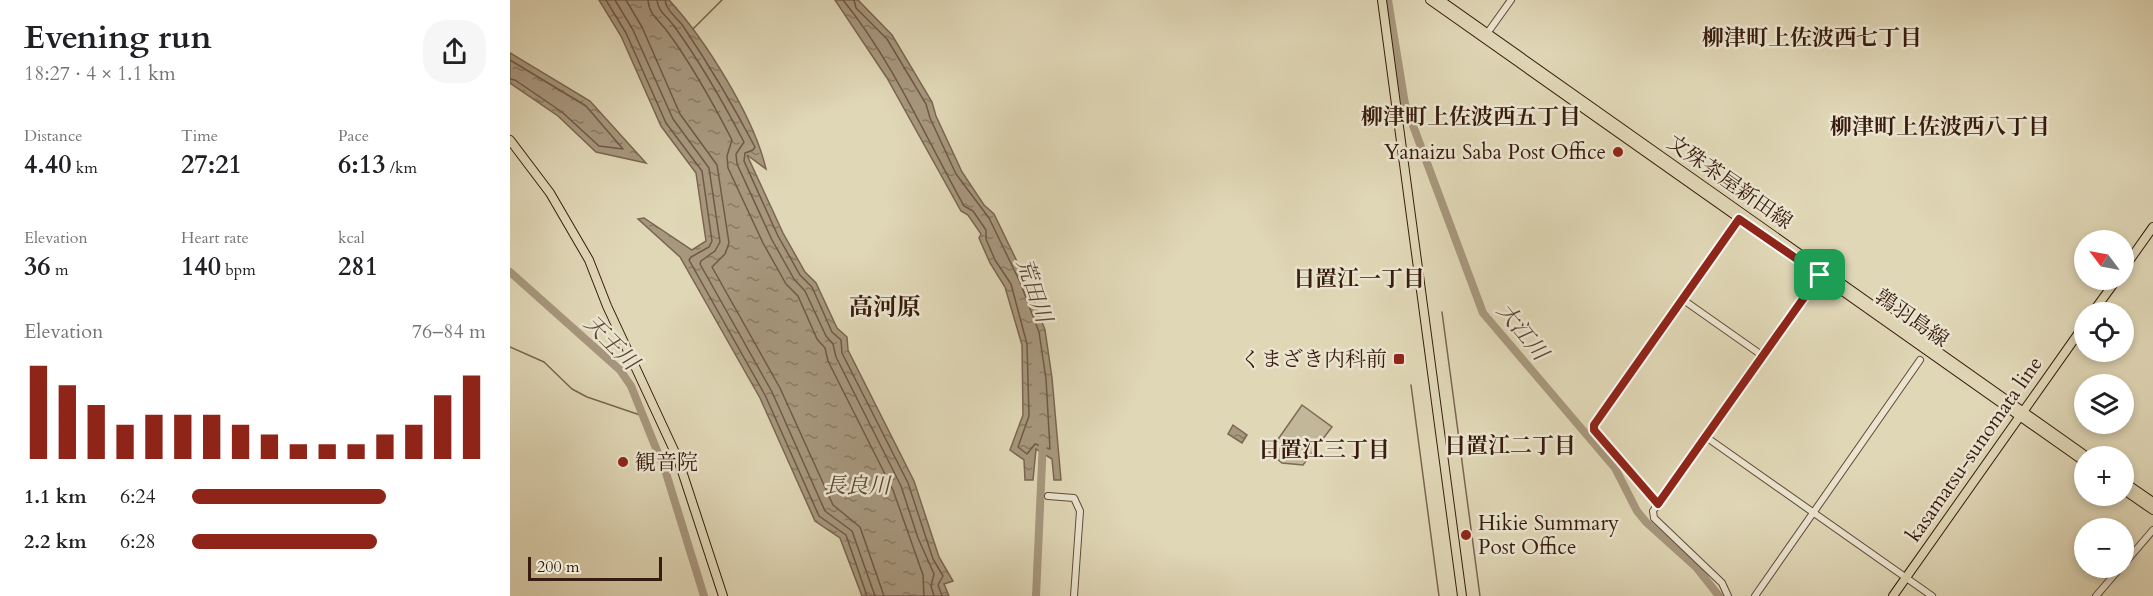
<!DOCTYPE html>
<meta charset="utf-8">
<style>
:root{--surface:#fff;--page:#f6f6f6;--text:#202124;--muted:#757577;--accent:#8f2418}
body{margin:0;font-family:Cardo,"Noto Serif JP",serif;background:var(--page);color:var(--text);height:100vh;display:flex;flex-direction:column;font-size:22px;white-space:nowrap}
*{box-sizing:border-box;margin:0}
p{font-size:20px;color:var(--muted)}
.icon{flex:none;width:33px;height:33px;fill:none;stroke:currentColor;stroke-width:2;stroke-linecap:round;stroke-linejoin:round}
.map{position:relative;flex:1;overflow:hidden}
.details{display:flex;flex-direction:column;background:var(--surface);width:510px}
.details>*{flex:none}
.needle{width:39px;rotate:302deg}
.controls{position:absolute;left:1564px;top:230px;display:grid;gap:12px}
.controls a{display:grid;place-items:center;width:60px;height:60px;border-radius:50%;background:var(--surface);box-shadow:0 3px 9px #0003;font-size:30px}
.scale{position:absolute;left:18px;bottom:15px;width:134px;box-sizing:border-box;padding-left:6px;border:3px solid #371b0e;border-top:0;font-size:16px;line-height:21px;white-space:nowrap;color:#371b0e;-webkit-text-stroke:4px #ebe5d0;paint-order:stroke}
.pin{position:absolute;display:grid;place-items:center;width:51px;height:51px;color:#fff;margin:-26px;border-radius:12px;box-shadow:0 3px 9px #0006}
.round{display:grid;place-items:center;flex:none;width:63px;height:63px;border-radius:24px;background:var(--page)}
.headline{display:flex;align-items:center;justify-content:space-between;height:102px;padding:0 24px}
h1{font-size:33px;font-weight:800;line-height:45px}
.metrics{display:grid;grid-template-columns:repeat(3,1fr);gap:9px;height:102px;padding:6px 24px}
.metrics div{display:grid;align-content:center}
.metrics b{font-size:26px;font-weight:800}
.metrics small{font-size:16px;font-weight:400}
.metrics p{font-size:16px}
.chart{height:168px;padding:12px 24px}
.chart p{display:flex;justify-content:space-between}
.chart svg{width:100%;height:108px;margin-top:6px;stroke:var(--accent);stroke-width:6}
ul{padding:0 24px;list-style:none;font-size:20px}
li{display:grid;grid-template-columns:96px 72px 1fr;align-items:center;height:45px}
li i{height:15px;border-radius:8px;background:var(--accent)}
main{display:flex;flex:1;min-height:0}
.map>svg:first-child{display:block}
.pitch{fill:#c3b799;stroke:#7d6954;stroke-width:1.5}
.water{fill:url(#water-ripples);stroke:#7a6551;stroke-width:1.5}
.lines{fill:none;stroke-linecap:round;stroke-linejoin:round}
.shore{stroke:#6f5946;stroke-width:1.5}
.stream{stroke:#7a6551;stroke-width:1.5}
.river{stroke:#a7977d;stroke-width:8}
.minor-casing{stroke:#614a38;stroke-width:8}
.major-casing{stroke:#371b0e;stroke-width:10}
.minor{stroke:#ebe5d0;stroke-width:6}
.major{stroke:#e0d7b6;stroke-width:8}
.route-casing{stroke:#fff;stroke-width:12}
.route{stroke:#8f2418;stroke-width:8}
.poi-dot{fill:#8f2418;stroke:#ebe5d0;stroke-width:2}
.labels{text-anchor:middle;stroke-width:5;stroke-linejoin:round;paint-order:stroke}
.poi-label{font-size:21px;fill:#371b0e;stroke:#ebe5d0;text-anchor:end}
.street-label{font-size:21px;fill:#371b0e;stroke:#ebe5d0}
.neighbourhood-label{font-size:22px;font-weight:bold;fill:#371b0e;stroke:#ebe5d0}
.water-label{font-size:22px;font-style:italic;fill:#5e4635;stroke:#ebe5d0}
.quarter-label{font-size:24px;font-weight:bold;fill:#371b0e;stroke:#ebe5d0}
</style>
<main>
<section class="details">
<div class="headline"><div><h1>Evening run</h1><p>18:27 · 4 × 1.1 km</p></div><a class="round"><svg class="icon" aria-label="share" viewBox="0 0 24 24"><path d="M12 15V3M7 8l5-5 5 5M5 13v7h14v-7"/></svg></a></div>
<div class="metrics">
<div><p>Distance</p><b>4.40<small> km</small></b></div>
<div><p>Time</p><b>27:21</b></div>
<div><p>Pace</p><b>6:13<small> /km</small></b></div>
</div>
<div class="metrics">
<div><p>Elevation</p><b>36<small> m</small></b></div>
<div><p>Heart rate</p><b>140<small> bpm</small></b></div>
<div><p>kcal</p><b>281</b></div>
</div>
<div class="chart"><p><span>Elevation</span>76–84 m</p>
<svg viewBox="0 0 160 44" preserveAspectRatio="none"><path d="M5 44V6M15 44V14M25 44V22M35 44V30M45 44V26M55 44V26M65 44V26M75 44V30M85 44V34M95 44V38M105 44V38M115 44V38M125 44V34M135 44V30M145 44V18M155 44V10"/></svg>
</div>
<ul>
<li><b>1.1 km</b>6:24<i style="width:66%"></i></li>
<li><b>2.2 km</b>6:28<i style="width:63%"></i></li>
</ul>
</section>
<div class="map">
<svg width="1643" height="596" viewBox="0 0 1643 596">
<defs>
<pattern id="water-ripples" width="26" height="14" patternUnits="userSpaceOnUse" patternTransform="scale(1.5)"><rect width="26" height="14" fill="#a7977d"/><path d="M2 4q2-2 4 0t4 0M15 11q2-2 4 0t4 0" fill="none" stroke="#897a65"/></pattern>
</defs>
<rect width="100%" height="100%" fill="#e0d7b6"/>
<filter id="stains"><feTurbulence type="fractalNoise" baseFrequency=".00333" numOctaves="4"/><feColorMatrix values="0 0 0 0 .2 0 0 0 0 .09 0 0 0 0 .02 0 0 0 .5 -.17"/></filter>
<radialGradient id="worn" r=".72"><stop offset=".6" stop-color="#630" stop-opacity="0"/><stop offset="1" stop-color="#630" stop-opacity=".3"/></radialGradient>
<path class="pitch" d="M792,405l30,22 -29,38 -21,-2 -13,-11z"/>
<g class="water">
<path d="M89,0h70c36,39 85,117 97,169l-19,-14 36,78 22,39 11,11 21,45 10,9 1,13 66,131 25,76 14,24 -9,3 5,12h-87l-22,-58 -25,-17 -55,-123 -80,-141 -42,-38 6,-1 48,32 14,-9 -10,-68 -35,-47 -40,-90z"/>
<path d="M325,0h23l34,35 40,67 4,14 26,56 22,33 10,9 32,66 19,50 7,48 9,102h-7l-2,-21 -16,-10 -3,31h-8l-1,-20 -14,-10 13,-35 -1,-70 -17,-58 -15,-24 -11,-25 2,-4 -13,-19 -7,-4 -74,-133z"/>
<path d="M0,53l80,48 56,62 -50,-11 -38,-36 -48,-33z"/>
<path d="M723,425l14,10 -5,8 -14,-9z"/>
</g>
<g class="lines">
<g class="shore">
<path d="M96,0l20,33 40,90 36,48 10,70 -3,6 -18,10 -2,3 76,135 54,121 27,19 21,61"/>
<path d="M105,0l18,30 40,89 36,49 11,74 -5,9 -14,10 -1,3 72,128 53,119 27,20 23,65"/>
<path d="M116,0l16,27 38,87 37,51 12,78 -4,11 -13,13 68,121 53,117 27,22 24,69"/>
<path d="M138,0c1,15 11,20 19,31 25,34 46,72 65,109l-5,16 1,12 35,75 23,41 12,12 19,43 8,9 3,13 65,129 30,85 1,21"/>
<path d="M147,0c1,12 11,17 17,26 27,37 49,76 70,116l-8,12 1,10 35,76 22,39 11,12 21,45 7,8 3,13 65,129 17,52 16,36 -3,12 3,10"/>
<path d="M155,0c1,10 12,18 18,26 26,39 50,79 72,121l-2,3 -8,3 -1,8 34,75 22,39 12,12 20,45 9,8 1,13 66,130 25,76 10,17 -5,9 4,11"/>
<path d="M333,0c49,60 83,138 121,206l9,5 13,19v9l9,21 16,24 16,60 2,72 -11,31 9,7 8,-10 15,5 -4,-70 -7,-47 -19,-50 -31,-64 -33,-44 -26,-56 -4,-14 -39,-65 -31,-31 -2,-8"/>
<path d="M0,60l76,46 37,43 -24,-3 -37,-34 -47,-32 -5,-1"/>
</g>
<g class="stream">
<path d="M183,29l29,-29"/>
<path d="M932,312l38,284"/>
<path d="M0,347l34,15 28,27 15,8 56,19"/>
<path d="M901,385l28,211"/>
</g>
<g class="river">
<path d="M878,0l17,104 78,209 132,155 22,43 9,11 50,45 23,29"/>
<path d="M0,272l110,98 11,16 35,87 38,123"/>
<path d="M526,596l7,-155"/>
</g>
<g class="minor-casing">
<g id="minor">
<path d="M976,35l25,-35"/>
<path d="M1172,299l81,57 58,-83"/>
<path d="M1196,437l226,159"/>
<path d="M538,496l26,2 6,13 -6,85"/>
<path d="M1148,503l-63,-73 -1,-5 145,-206"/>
<path d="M1614,564l29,-34"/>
<path d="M1218,596l-6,-13 -68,-65 -1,-7 110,-155"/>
<path d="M1245,596l165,-236"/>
<path d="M1586,596l25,-29"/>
</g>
</g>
<g class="major-casing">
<g id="major">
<path d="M872,0l80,596"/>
<path d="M920,0l655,462"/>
<path d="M930,0l646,456"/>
<path d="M0,140l40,53 39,67 18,46 71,153 45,137"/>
<path d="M1614,268l29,-41"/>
<path d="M1583,312l24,-33"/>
<path d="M1614,482l29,20"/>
<path d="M1614,490l29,20"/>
<path d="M1383,596l192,-272"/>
</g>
</g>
<use href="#minor" class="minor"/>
<use href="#major" class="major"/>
</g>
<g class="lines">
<g class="route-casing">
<path id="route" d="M1229,219l81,56 -162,229 -64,-74v-5z"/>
</g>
<use href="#route" class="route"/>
</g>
<g class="poi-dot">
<circle cx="1108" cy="152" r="6"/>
<rect x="883" y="353" width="12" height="12" rx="3"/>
<circle cx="113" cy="462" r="6"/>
<circle cx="956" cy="535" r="6"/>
</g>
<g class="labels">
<g class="poi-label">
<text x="1096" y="159">Yanaizu Saba Post Office</text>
<text x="877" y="366">くまざき内科前</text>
<text x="125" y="469" text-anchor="start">観音院</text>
<text x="968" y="530" text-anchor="start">Hikie Summary<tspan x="968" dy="24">Post Office</tspan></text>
</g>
<g class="street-label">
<text transform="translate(1220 182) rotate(35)" y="7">文殊茶屋新田線</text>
<text transform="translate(1402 318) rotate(35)" y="7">鶉羽島線</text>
<text transform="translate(1464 449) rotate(-55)" y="7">kasamatsu-sunomata line</text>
</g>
<g class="neighbourhood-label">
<text x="1302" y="45">柳津町上佐波西七丁目</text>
<text x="961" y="124">柳津町上佐波西五丁目</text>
<text x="1430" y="134">柳津町上佐波西八丁目</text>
<text x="849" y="286">日置江一丁目</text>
<text x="1000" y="453">日置江二丁目</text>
<text x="814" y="457">日置江三丁目</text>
</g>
<g class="water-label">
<text transform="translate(525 290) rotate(71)" y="8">荒田川</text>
<text transform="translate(1013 331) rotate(51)" y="8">大江川</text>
<text transform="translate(102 342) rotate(45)" y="8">天王川</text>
<text x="347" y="493">長良川</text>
</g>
<g class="quarter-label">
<text x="375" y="315">高河原</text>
</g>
</g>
<rect width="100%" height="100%" filter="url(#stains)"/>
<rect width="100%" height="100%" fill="url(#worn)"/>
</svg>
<div class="controls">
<a><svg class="needle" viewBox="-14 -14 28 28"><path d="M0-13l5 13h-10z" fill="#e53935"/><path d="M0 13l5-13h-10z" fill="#757577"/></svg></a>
<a><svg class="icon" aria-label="locate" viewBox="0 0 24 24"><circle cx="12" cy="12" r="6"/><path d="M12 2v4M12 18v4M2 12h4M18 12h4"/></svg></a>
<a><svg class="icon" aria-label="layers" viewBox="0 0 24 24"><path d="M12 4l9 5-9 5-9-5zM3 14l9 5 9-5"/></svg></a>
<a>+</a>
<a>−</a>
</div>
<div class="scale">200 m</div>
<div class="pin" style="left:1310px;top:275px;background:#1e9e55"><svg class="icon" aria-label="arrive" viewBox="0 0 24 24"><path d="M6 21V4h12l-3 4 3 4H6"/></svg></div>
</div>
</main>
